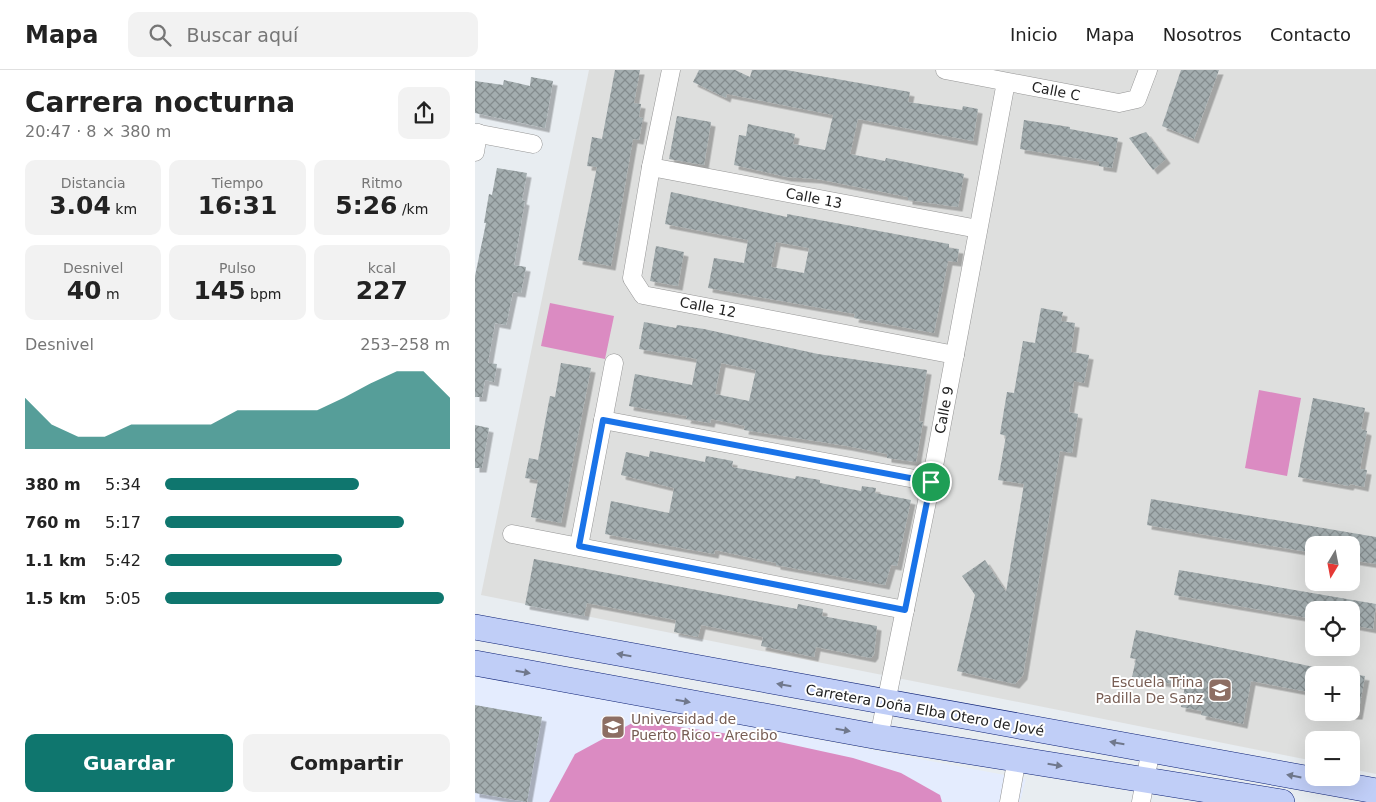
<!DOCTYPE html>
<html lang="es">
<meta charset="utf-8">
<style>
:root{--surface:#fff;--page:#f2f2f2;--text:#222;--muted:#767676;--line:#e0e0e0;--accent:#0f766e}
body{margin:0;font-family:"DejaVu Sans",sans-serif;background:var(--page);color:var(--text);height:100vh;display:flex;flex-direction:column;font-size:19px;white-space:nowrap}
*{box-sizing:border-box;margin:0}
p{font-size:16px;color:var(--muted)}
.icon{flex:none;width:28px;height:28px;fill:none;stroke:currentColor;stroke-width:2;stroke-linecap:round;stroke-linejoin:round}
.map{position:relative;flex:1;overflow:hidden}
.sheet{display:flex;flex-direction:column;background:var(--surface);width:475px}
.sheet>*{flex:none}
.needle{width:32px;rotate:190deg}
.fabs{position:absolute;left:830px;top:466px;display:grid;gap:10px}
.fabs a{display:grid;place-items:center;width:55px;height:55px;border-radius:10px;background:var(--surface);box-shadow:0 5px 20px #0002;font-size:25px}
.pin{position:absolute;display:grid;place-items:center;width:42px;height:42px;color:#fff;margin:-21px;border:2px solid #fff;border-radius:50%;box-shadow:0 1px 5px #0007}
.round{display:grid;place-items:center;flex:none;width:52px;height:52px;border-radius:10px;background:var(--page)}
.summary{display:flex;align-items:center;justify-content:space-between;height:85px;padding:0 25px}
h1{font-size:28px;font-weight:600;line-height:38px}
.figures{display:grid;grid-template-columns:repeat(3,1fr);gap:8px;height:85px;padding:5px 25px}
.figures div{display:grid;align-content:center;border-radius:10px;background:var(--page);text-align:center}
.figures b{font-size:25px;font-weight:600}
.figures small{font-size:14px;font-weight:400}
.figures p{font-size:14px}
.chart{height:140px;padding:10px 25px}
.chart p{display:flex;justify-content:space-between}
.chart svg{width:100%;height:90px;margin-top:5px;fill:var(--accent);opacity:.7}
.button{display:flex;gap:10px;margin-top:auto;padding:10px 25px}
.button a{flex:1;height:58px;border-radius:10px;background:var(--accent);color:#fff;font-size:20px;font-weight:600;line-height:58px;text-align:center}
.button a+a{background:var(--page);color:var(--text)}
ul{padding:0 25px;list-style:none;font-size:16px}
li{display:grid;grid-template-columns:80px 60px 1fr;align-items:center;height:38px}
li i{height:12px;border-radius:6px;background:var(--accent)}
header{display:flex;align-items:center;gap:30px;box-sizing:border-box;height:70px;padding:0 25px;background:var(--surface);border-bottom:1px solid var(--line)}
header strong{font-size:24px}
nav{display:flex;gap:28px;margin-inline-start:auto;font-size:18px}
.search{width:350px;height:45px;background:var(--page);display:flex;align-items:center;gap:12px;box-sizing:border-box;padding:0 18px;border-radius:10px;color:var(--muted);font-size:19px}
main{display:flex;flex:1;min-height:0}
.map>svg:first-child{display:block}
.residential{fill:#dedfde;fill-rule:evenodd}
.education{fill:#e4ecfe}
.pitch{fill:#db8bc2}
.building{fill:url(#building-cross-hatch);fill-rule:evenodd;filter:url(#shadow)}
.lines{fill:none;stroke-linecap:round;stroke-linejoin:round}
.street-casing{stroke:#959595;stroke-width:19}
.secondary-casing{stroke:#0b1f74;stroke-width:26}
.street{stroke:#fff;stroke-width:18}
.secondary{stroke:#c0cef7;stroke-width:25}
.oneway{fill:#70788c}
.route-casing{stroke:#fff;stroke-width:10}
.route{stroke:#1a73e8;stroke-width:6}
.labels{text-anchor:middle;stroke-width:4;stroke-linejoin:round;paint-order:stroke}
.street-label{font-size:14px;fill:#212121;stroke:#fff}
.education-label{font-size:14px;fill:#785e54;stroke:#fff;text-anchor:end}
</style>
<header>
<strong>Mapa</strong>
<div class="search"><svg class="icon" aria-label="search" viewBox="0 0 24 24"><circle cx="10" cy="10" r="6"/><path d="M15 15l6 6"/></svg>Buscar aquí</div>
<nav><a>Inicio</a><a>Mapa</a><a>Nosotros</a><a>Contacto</a></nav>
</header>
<main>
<section class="sheet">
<div class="summary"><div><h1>Carrera nocturna</h1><p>20:47 · 8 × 380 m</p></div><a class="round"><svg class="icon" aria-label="share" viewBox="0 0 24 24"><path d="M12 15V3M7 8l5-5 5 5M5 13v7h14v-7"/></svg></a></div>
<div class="figures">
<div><p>Distancia</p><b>3.04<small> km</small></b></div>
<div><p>Tiempo</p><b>16:31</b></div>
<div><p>Ritmo</p><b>5:26<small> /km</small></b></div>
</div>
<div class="figures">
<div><p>Desnivel</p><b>40<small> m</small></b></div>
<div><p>Pulso</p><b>145<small> bpm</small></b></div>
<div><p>kcal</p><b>227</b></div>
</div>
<div class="chart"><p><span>Desnivel</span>253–258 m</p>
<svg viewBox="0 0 160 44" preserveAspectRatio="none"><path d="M0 44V19L10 32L20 38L30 38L40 32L50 32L60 32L70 32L80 25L90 25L100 25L110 25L120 19L130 12L140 6L150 6L160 19V44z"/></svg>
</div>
<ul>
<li><b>380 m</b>5:34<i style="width:68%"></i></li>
<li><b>760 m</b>5:17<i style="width:84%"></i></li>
<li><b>1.1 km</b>5:42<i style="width:62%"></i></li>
<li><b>1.5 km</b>5:05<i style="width:98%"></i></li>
</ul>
<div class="button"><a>Guardar</a><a>Compartir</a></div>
</section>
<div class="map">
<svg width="901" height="732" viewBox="0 0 901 732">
<defs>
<pattern id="building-cross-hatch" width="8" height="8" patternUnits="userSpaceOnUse" patternTransform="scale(1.25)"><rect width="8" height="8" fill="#a3adaf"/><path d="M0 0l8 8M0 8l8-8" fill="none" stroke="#848c8e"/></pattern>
<filter id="shadow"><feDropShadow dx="4.5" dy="4.5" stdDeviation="0" flood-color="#0004"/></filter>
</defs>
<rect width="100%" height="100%" fill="#e8edf1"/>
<path class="residential" d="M114,0h787v704l-25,-5v-29h-37v21l-833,-166zM839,475h37v37h-37zM839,540h37v38h-37zM839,605h37v37h-37z"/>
<path class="education" d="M0,605l551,104 -6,23h-545z"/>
<g class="pitch">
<path d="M75,233l64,13 -9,43 -64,-13z"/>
<path d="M784,320l42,8 -14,78 -42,-8z"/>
<path d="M161,651l130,18 87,19 48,15 39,22 2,7h-393l26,-48z"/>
</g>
<g class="building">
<path d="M140,0h25l-6,33 7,1 -2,13 4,1 -4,22 -6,-1 -22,127 -33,-6 19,-93 -10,-1 5,-29 10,2z"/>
<path d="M224,0h36l15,7 2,-7h34l124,22 -2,10 54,8 1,-4 15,3 -5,32 -115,-22 -8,35 35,7 1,-3 78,16 -6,33 -50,-7v-3l-91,-18 -30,-2 -53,-12 5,-30 7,1 2,-12 47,10 -2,10 32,6 8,-35 -106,-21 -1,4 -33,-16z"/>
<path d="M706,0h38l-25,69 -32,-13z"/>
<path d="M56,7l22,4 -8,47 -70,-15v-32l28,4 1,-5 26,6z"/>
<path d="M202,46l34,6 -7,43 -35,-6z"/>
<path d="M549,50l46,7v2l48,9 -6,30 -13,-2v-4l-79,-13z"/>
<path d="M671,62l20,27 -13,11 -24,-32z"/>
<path d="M22,98l30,5 -5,27 3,1 -11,64 12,2 -5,26 -8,-1 -7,33 -11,-2 -7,40 9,1 -3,18 -9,-2 -3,17h-7v-121l11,-53h-2l5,-29 3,1z"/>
<path d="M196,122l116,25v-3l162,30v4l10,1 -2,13 -9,-1 -14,72 -80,-15 1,-4 -147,-26 6,-30 30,5 4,-23 -83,-16zM301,172l33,6 -5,25 -33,-6z"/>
<path d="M181,176l28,6 -6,34 -28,-5z"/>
<path d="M566,238l22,4 -2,9 14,2 -4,29 18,3 -5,28 -10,-2 -5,31 9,2 -6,39 -12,-2 -37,224 -8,9 -58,-13 18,-76 -13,-19 23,-16 21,32 18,-108 -26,-4 8,-44 -6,-2 7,-42 7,1 9,-52 12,2z"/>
<path d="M169,252l32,6 1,-3 27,4 114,25 109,16 -8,51 4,1 -7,40 -29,-4v-4l-40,-8 -103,-16 1,-4 -34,-7 -1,4 -24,-4 1,-3 -58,-10 6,-32 57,11 5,-26 -58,-10zM246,293l35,7 -7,31 -34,-7z"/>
<path d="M86,293l30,5 -30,155 -30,-6 7,-37 -13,-2 4,-20 9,2 12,-64 5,1z"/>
<path d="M838,328l52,10 -4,21 6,2 -7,38 7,1 -3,17 -14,-3 -1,2 -51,-9z"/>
<path d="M0,355l14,3 -7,40h-7z"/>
<path d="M175,381l55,11 1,-6 27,5 -1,6 27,5 36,7 1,-3 24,4v3l41,8 1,-5 14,2 -1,5 36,7 -14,66 -6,-1 -6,20 -109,-20v-2l-61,-13 -1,4 -109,-20 6,-33 58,12 5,-25 -53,-13 5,-23 23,5z"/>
<path d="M676,429l225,38v27l-25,-4v-15h-37v8l-167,-28z"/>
<path d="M59,489l263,50 1,-5 25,5 -1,7 55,10 -3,28 -3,4 -55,-11 -2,10 -53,-11 2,-9 -62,-12 -3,12 -24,-5 2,-12 -89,-17 -3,13 -59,-11z"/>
<path d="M704,500l197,34 -3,25 -22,-4v-15h-37v9l-140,-24z"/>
<path d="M661,560l178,37v26l-63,-12 -8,43 -42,-9 1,-4 -21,-4 4,-21 -53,-9 4,-18 -6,-1z"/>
<path d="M876,604l14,2 -7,39h-7z"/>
<path d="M0,635l67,12 -15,85 -52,-9z"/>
</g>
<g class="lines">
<g class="street-casing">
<g id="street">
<path d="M196,0l-20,97 -19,111 11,17 312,60"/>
<path d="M470,0l174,33 18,-4 11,-29"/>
<path d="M0,63l58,11"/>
<path d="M0,82l3,-19"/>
<path d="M176,97l327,62"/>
<path d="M128,350l328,62"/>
<path d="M37,464l393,76"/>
<path d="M104,476l35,-183"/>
<path d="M404,667l52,-255 75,-400"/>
<path d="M534,732l8,-44"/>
<path d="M666,732l10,-53"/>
</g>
</g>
<g class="secondary-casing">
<g id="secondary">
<path d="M0,557l901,164"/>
<path d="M0,593l404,74 403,65"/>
</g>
</g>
<use href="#street" class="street"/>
<use href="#secondary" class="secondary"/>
</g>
<defs><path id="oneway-solid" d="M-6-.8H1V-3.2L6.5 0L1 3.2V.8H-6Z" transform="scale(1.25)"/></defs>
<g class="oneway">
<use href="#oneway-solid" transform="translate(149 585) rotate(-170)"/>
<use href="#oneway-solid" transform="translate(48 602) rotate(10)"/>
<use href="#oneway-solid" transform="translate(309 615) rotate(-170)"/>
<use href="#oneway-solid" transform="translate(208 631) rotate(10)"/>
<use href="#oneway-solid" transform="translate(368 660) rotate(10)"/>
<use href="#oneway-solid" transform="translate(642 673) rotate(-170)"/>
<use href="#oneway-solid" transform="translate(580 695) rotate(9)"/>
<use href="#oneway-solid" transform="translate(819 706) rotate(-169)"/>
</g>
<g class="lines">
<g class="route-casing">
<path id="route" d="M128,350l328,62 -26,128 -326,-64z"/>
</g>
<use href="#route" class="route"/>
</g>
<defs>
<g id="school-square" transform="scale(1.25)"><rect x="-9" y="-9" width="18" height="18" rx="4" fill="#8d6e63" stroke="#fff"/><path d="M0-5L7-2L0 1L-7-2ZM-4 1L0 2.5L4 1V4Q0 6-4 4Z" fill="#fff"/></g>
<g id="university-square" transform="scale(1.25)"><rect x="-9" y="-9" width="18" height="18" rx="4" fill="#8d6e63" stroke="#fff"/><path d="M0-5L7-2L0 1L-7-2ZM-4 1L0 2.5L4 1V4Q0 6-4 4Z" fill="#fff"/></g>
</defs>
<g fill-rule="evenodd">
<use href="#school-square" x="745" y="620"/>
<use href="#university-square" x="138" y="657"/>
</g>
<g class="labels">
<g class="street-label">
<text transform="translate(581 21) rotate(11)" y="5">Calle C</text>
<text transform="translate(339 128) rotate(11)" y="5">Calle 13</text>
<text transform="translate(233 237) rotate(11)" y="5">Calle 12</text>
<text transform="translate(469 340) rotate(-79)" y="5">Calle 9</text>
<text transform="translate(450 640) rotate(10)" y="5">Carretera Doña Elba Otero de Jové</text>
</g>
<g class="education-label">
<text x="728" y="617">Escuela Trina<tspan x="728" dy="16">Padilla De Sanz</tspan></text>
<text x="156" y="654" text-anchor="start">Universidad de<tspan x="156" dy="16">Puerto Rico - Arecibo</tspan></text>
</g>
</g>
</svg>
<div class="fabs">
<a><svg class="needle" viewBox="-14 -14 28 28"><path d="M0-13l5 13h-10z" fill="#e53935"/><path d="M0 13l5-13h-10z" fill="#767676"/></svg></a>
<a><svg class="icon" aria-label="locate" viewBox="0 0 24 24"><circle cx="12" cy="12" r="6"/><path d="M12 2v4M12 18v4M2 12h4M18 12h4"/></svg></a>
<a>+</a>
<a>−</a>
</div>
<div class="pin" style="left:456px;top:412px;background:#1e9e55"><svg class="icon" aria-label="arrive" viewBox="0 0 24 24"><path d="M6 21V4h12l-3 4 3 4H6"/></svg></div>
</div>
</main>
